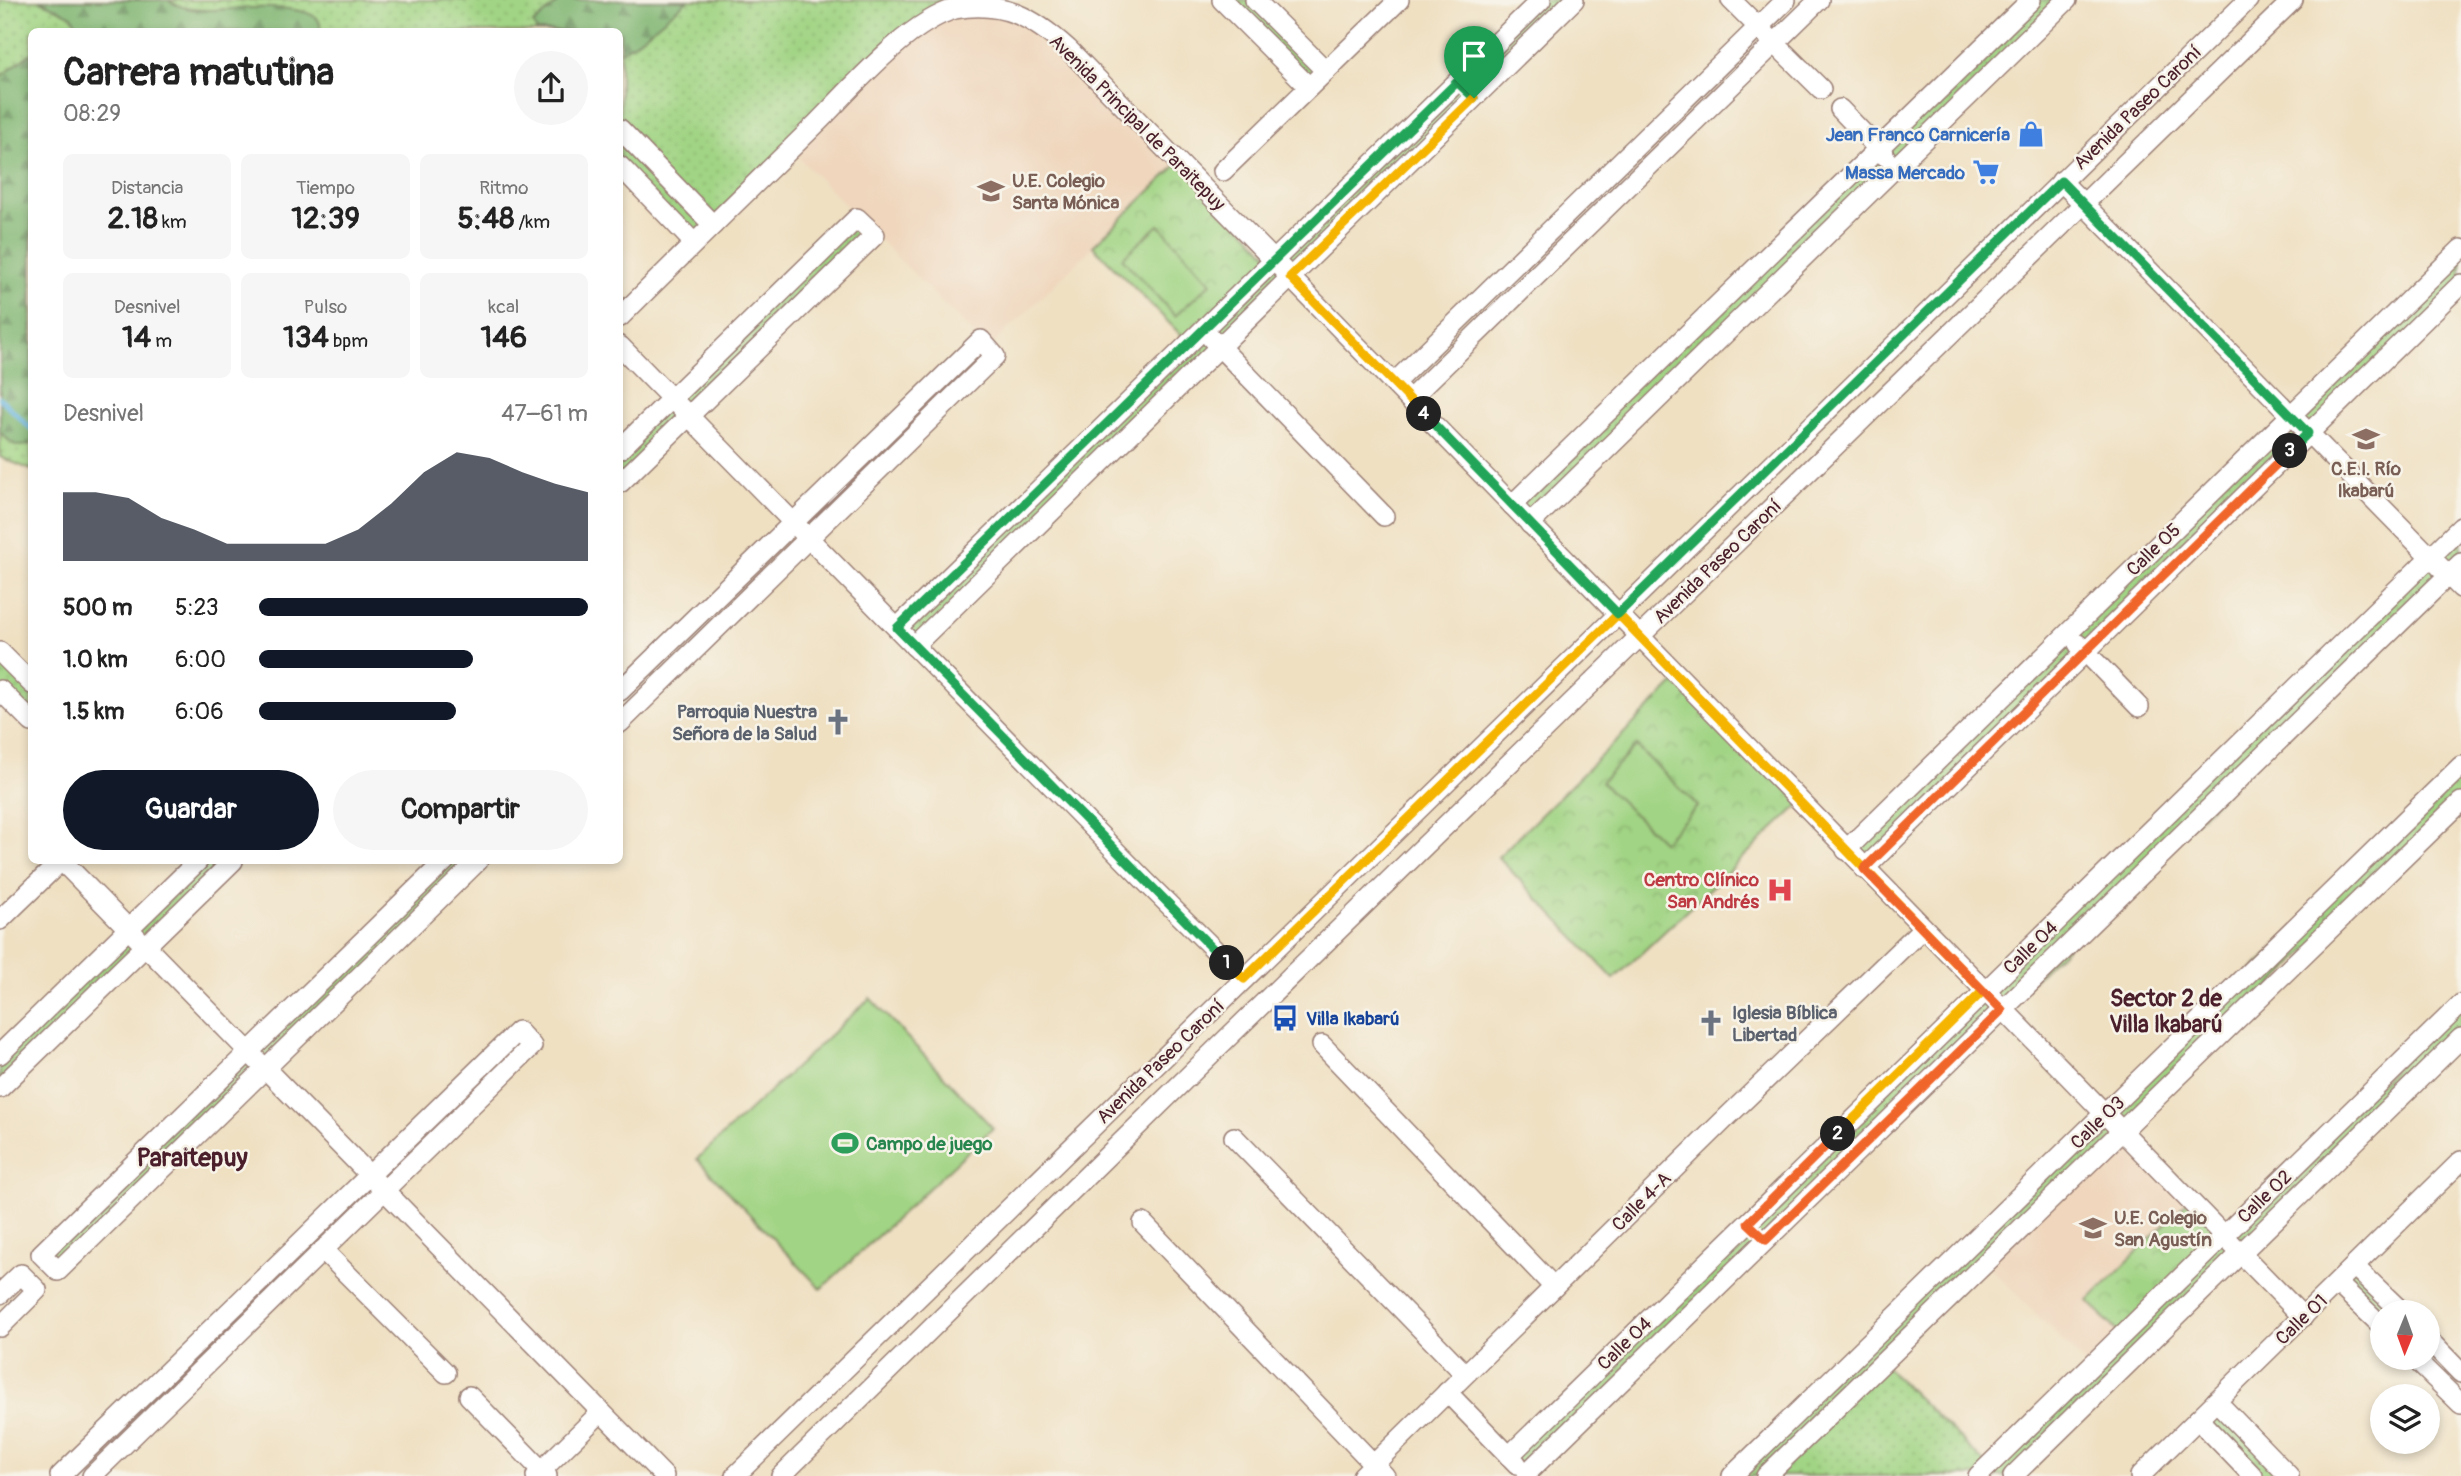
<!DOCTYPE html>
<html lang="es">
<meta charset="utf-8">
<style>
:root{--surface:#fff;--page:#f6f6f6;--text:#222;--muted:#767676;--accent:#111827}
body{margin:0;font-family:Pangolin,sans-serif;background:var(--page);color:var(--text);height:100vh;display:flex;flex-direction:column;font-size:26px;white-space:nowrap}
*{box-sizing:border-box;margin:0}
p{font-size:23px;color:var(--muted)}
.icon{flex:none;width:38px;height:38px;fill:none;stroke:currentColor;stroke-width:2;stroke-linecap:round;stroke-linejoin:round}
.map{position:relative;flex:1;overflow:hidden}
.drawer{position:absolute;left:28px;top:28px;width:595px;height:836px;display:flex;flex-direction:column;background:var(--surface);border-radius:10px;box-shadow:0 4px 10px #0003}
.drawer>*{flex:none}
.needle{width:46px;rotate:181deg}
.tools{position:absolute;left:2370px;top:1300px;display:grid;gap:14px}
.tools a{display:grid;place-items:center;width:70px;height:70px;border-radius:50%;background:var(--surface);box-shadow:0 4px 10px #0003;font-size:35px}
.pin{position:absolute;display:grid;place-items:center;width:60px;height:60px;color:#fff;margin:-72px -30px;border-radius:50% 50% 50% 0;rotate:-45deg;box-shadow:0 0 7px #0007}
.pin .icon{rotate:45deg}
.km{position:absolute;width:35px;height:35px;margin:-18px;border-radius:50%;background:#222;color:#fff;font-size:19px;line-height:35px;text-align:center}
.round{display:grid;place-items:center;flex:none;width:74px;height:74px;border-radius:37px;background:var(--page)}
.overview{display:flex;align-items:center;justify-content:space-between;height:119px;padding:0 35px}
h1{font-size:38px;font-weight:700;line-height:52px}
.figures{display:grid;grid-template-columns:repeat(3,1fr);gap:10px;height:119px;padding:7px 35px}
.figures div{display:grid;align-content:center;border-radius:10px;background:var(--page);text-align:center}
.figures b{font-size:30px;font-weight:700}
.figures small{font-size:19px;font-weight:400}
.figures p{font-size:19px}
.chart{height:196px;padding:14px 35px}
.chart p{display:flex;justify-content:space-between}
.chart svg{width:100%;height:126px;margin-top:7px;fill:var(--accent);opacity:.7}
.cta{display:flex;gap:14px;margin-top:auto;padding:14px 35px}
.cta a{flex:1;height:80px;border-radius:42px;background:var(--accent);color:#fff;font-size:28px;font-weight:700;line-height:80px;text-align:center}
.cta a+a{background:var(--page);color:var(--text)}
ul{padding:0 35px;list-style:none;font-size:23px}
li{display:grid;grid-template-columns:112px 84px 1fr;align-items:center;height:52px}
li i{height:18px;border-radius:9px;background:var(--accent)}
.map>svg:first-child{display:block}
.built{fill:#efd6bc}
.grass{fill:url(#grass-dots);stroke:#767a58;stroke-width:2}
.forest{fill:url(#forest-firs);stroke:#656a4e;stroke-width:2}
.park{fill:url(#park-crowns);stroke:#767a58;stroke-width:2}
.pitch{fill:#a1d484;stroke:#767a58;stroke-width:2}
.lines{fill:none;stroke-linecap:round;stroke-linejoin:round}
.stream{stroke:#68b6e2;stroke-width:5}
.minor-casing{stroke:#9c8076;stroke-width:22}
.minor{stroke:#fff;stroke-width:19}
.split-1-casing{stroke:#fff;stroke-width:14}
.split-2-casing{stroke:#fff;stroke-width:14}
.split-3-casing{stroke:#fff;stroke-width:14}
.split-4-casing{stroke:#fff;stroke-width:14}
.split-5-casing{stroke:#fff;stroke-width:14}
.split-1{stroke:#22a559;stroke-width:9}
.split-2{stroke:#f5b400;stroke-width:9}
.split-3{stroke:#f0652b;stroke-width:9}
.split-4{stroke:#22a559;stroke-width:9}
.split-5{stroke:#f5b400;stroke-width:9}
.labels{text-anchor:middle;stroke-width:5;stroke-linejoin:round;paint-order:stroke}
.street-label{font-size:19px;fill:#4a1f2b;stroke:#f7f3e8}
.shop-label{font-size:19px;font-weight:bold;fill:#366cbe;stroke:#f7f3e8;text-anchor:end}
.education-label{font-size:19px;font-weight:bold;fill:#785e54;stroke:#f7f3e8;text-anchor:start}
.worship-label{font-size:19px;font-weight:bold;fill:#5b616d;stroke:#f7f3e8;text-anchor:end}
.health-label{font-size:19px;font-weight:bold;fill:#be3a42;stroke:#f7f3e8;text-anchor:end}
.transit-label{font-size:19px;font-weight:bold;fill:#164399;stroke:#f7f3e8;text-anchor:start}
.leisure-label{font-size:19px;font-weight:bold;fill:#27864d;stroke:#f7f3e8;text-anchor:start}
.quarter-label{font-size:23px;font-weight:bold;fill:#4a1f2b;stroke:#f7f3e8}
.district-label{font-size:26px;font-weight:bold;fill:#4a1f2b;stroke:#f7f3e8}
</style>
<div class="map">
<svg width="2461" height="1476" viewBox="0 0 2461 1476">
<defs>
<pattern id="grass-dots" width="8" height="8" patternUnits="userSpaceOnUse" patternTransform="scale(1.75)"><rect width="8" height="8" fill="#a1d484"/><path d="M2 2h.1M6 6h.1" fill="none" stroke="#8cb672" stroke-width="1.8" stroke-linecap="round"/></pattern>
<pattern id="forest-firs" width="22" height="20" patternUnits="userSpaceOnUse" patternTransform="scale(1.75)"><rect width="22" height="20" fill="#80b672"/><path d="M5 1l3.5 6h-7zM16 11l3.5 6h-7z" fill="#6b935e"/></pattern>
<pattern id="park-crowns" width="20" height="18" patternUnits="userSpaceOnUse" patternTransform="scale(1.75)"><rect width="20" height="18" fill="#a1d484"/><path d="M2 6a3 3 0 1 1 6 0M12 15a3 3 0 1 1 6 0" fill="none" stroke="#8cb672"/></pattern>
</defs>
<rect width="100%" height="100%" fill="#f7f3e8"/>
<filter id="ink" filterUnits="userSpaceOnUse"><feTurbulence type="fractalNoise" baseFrequency=".0143" numOctaves="2"/><feDisplacementMap in="SourceGraphic" scale="14" xChannelSelector="R" yChannelSelector="G"/><feConvolveMatrix kernelMatrix="1 2 1 2 8 2 1 2 1" color-interpolation-filters="sRGB"/></filter>
<filter id="wash" filterUnits="userSpaceOnUse"><feTurbulence type="fractalNoise" baseFrequency=".00686" numOctaves="4" result="noise"/><feDisplacementMap in="SourceGraphic" scale="28" xChannelSelector="R" yChannelSelector="G"/><feGaussianBlur stdDeviation="1.57" result="paint"/><feColorMatrix in="noise" values="0 0 0 0 0 0 0 0 0 0 0 0 0 0 0 0 0 1.4 0 .05"/><feComposite in="paint" operator="in"/></filter>
<g filter="url(#wash)">
<rect width="100%" height="100%" fill="#efe0c2"/>
<g class="built">
<path d="M1018,11l161,152 -191,186 -198,-200 135,-127z"/>
<path d="M2122,1133l66,68 -100,100 33,35 -32,32 -102,-104z"/>
</g>
<g class="grass">
<path d="M0,0h983l-44,14 -245,229 -74,-77v-134h-588l-1,438 -31,-13z"/>
<path d="M1222,0h33l71,71 -17,16z"/>
<path d="M1541,0h33l-660,646 -17,-18z"/>
<path d="M2031,0h36l-536,524 -19,-19z"/>
<path d="M857,218l18,17 -255,248v-34z"/>
<path d="M2461,249v35l-597,585 -18,-19z"/>
<path d="M2461,527v36l-934,910 -18,-17z"/>
<path d="M0,652l31,32v38l-31,-32z"/>
<path d="M2461,767v34l-578,563 105,102 473,-462v33l-448,439h-281z"/>
<path d="M198,861h35l-233,227v-34z"/>
<path d="M445,861h33l-420,410 -17,-17z"/>
<path d="M2356,1266l45,46h-19l-44,-29z"/>
<path d="M2217,1401l72,75h-35l-55,-57z"/>
</g>
<g class="forest">
<path d="M39,0h129c14,10 29,10 46,10 26,-2 118,-10 105,22l-244,-1 3,-3 -6,-12z"/>
<path d="M561,0h127l-53,43 -15,9v-20l-83,-1 -4,-7z"/>
<path d="M31,53l1,390c-15,8 -22,-1 -32,-11v-355z"/>
</g>
<g class="park">
<path d="M1179,163l95,97 -85,83 -96,-97z"/>
<path d="M1680,678l121,125 -187,176 -116,-122z"/>
<path d="M2188,1201l35,35 -102,100 -33,-35z"/>
</g>
<g class="pitch">
<path d="M1159,225l52,58 -36,33 -53,-58z"/>
<path d="M1636,746l62,60 -35,36 -62,-60z"/>
<path d="M870,998l123,130 -172,161 -124,-130z"/>
</g>
<g class="lines">
<path class="stream" d="M0,398l32,32"/>
</g>
</g>
<g filter="url(#ink)">
<g class="lines">
<g class="minor-casing">
<g id="minor">
<path d="M1222,0l87,87"/>
<path d="M1255,0l71,71"/>
<path d="M1731,0l90,89"/>
<path d="M1840,109l45,47"/>
<path d="M620,129l93,96"/>
<path d="M620,166l74,77"/>
<path d="M1223,171l176,-171"/>
<path d="M2061,181l400,407"/>
<path d="M620,317c65,-65 131,-129 197,-194 35,-35 91,-101 138,-114 48,-9 79,9 113,40l1235,1268"/>
<path d="M1211,338l173,178"/>
<path d="M620,346l527,537 97,96"/>
<path d="M1394,383l392,-383"/>
<path d="M1410,399l409,-399"/>
<path d="M620,449l237,-231 18,17 -255,248"/>
<path d="M1512,505l519,-505"/>
<path d="M1530,524l537,-524"/>
<path d="M897,628l644,-628"/>
<path d="M2078,644l61,63"/>
<path d="M914,646l660,-646"/>
<path d="M0,652l32,32"/>
<path d="M0,690l32,32"/>
<path d="M620,691l361,-351 14,16 -375,367"/>
<path d="M1846,850l615,-601"/>
<path d="M62,861l602,615"/>
<path d="M445,861l-404,393 17,17 420,-410"/>
<path d="M1864,869l597,-585"/>
<path d="M0,920l61,-59"/>
<path d="M1322,1045l232,242"/>
<path d="M0,1054l198,-193"/>
<path d="M0,1088l233,-227"/>
<path d="M1234,1137l231,237"/>
<path d="M1143,1223l242,253"/>
<path d="M323,1250l123,123"/>
<path d="M2354,1266l48,46"/>
<path d="M2337,1283l45,43"/>
<path d="M0,1294l21,-20 16,16 -37,37"/>
<path d="M2427,1338l34,35"/>
<path d="M2414,1358l47,46"/>
<path d="M1447,1392l70,72"/>
<path d="M469,1396l78,80"/>
<path d="M2216,1401l73,75"/>
<path d="M2198,1419l55,57"/>
<path d="M1509,1456l952,-929"/>
<path d="M1527,1473l934,-910"/>
<path d="M60,1476l458,-445 14,15 -440,430"/>
<path d="M536,1476l65,-64"/>
<path d="M735,1476l1513,-1476"/>
<path d="M781,1476l431,-423 1081,-1053"/>
<path d="M1362,1476l366,-360 194,-187"/>
<path d="M1732,1476l729,-710"/>
<path d="M1766,1476l695,-674"/>
<path d="M1978,1476l483,-472"/>
<path d="M2013,1476l448,-438"/>
<path d="M2140,1476l321,-315"/>
</g>
</g>
<use href="#minor" class="minor"/>
</g>
</g>
<g class="lines" filter="url(#ink)">
<g class="split-1-casing">
<path id="split-1" d="M1227,963l-330,-335 560,-546 17,16"/>
</g>
<g class="split-2-casing">
<path id="split-2" d="M1227,963l17,16 374,-365 365,377 -145,143"/>
</g>
<g class="split-3-casing">
<path id="split-3" d="M1838,1134l-90,89 18,17 236,-230 -138,-141 426,-418"/>
</g>
<g class="split-4-casing">
<path id="split-4" d="M1424,414l194,200 443,-433 247,252 -18,18"/>
</g>
<g class="split-5-casing">
<path id="split-5" d="M1424,414l-134,-137 184,-179"/>
</g>
<use href="#split-1" class="split-1"/>
<use href="#split-2" class="split-2"/>
<use href="#split-3" class="split-3"/>
<use href="#split-4" class="split-4"/>
<use href="#split-5" class="split-5"/>
</g>
<defs>
<g id="shop-bare" transform="scale(2.1)"><path d="M-5-2.5h2.3a2.7 3.5 0 0 1 5.4 0H5L5.5 6h-11ZM-1.5-2.5h3a1.5 2.3 0 0 0-3 0Z" fill="#3f7fe0" stroke="#f7f3e8" stroke-width="2.5" paint-order="stroke"/></g>
<g id="supermarket-bare" transform="scale(2.1)"><path d="M-6-5.5h2.5l.6 2H6L4.5 2H-2.5L-4.4-4H-6ZM-1.5 3.2a1.3 1.3 0 1 0 .1 0ZM3 3.2a1.3 1.3 0 1 0 .1 0Z" fill="#3f7fe0" stroke="#f7f3e8" stroke-width="2.5" paint-order="stroke"/></g>
<g id="school-bare" transform="scale(2.1)"><path d="M0-5L7-2L0 1L-7-2ZM-4 1L0 2.5L4 1V4Q0 6-4 4Z" fill="#8d6e63" stroke="#f7f3e8" stroke-width="2.5" paint-order="stroke"/></g>
<g id="church-bare" transform="scale(2.1)"><path d="M-1.2-6h2.4v3.5h3.3v2.4h-3.3V6h-2.4V-.1h-3.3v-2.4h3.3Z" fill="#6b7280" stroke="#f7f3e8" stroke-width="2.5" paint-order="stroke"/></g>
<g id="hospital-bare" transform="scale(2.1)"><path d="M-5-5h3v3.5h4V-5h3V5h-3V1.5h-4V5h-3Z" fill="#e0444e" stroke="#f7f3e8" stroke-width="2.5" paint-order="stroke"/></g>
<g id="bus-bare" transform="scale(2.1)"><path d="M-5-6H5V4H4V6H2V4H-2V6H-4V4H-5ZM-3.5-4V0h7V-4ZM-3.5 1.2v1.5H-2V1.2ZM2 1.2v1.5H3.5V1.2Z" fill="#1a4fb4" stroke="#f7f3e8" stroke-width="2.5" paint-order="stroke"/></g>
<g id="stadium-bare" transform="scale(2.1)"><path d="M0-5a6.5 5 0 1 0 0 10a6.5 5 0 1 0 0-10ZM-3.5-1.8h7v3.6h-7Z" fill="#2e9e5b" stroke="#f7f3e8" stroke-width="2.5" paint-order="stroke"/></g>
</defs>
<g fill-rule="evenodd">
<use href="#shop-bare" x="2031" y="134"/>
<use href="#supermarket-bare" x="1986" y="172"/>
<use href="#school-bare" x="991" y="191"/>
<use href="#school-bare" x="2366" y="439"/>
<use href="#church-bare" x="838" y="722"/>
<use href="#hospital-bare" x="1780" y="890"/>
<use href="#bus-bare" x="1285" y="1018"/>
<use href="#church-bare" x="1711" y="1023"/>
<use href="#stadium-bare" x="845" y="1143"/>
<use href="#school-bare" x="2093" y="1228"/>
</g>
<g class="labels">
<g class="street-label">
<text transform="translate(2137 107) rotate(-44)" y="7">Avenida Paseo Caroní</text>
<text transform="translate(1138 122) rotate(45)" y="7">Avenida Principal de Paraitepuy</text>
<text transform="translate(2153 549) rotate(-44)" y="7">Calle 05</text>
<text transform="translate(1717 561) rotate(-44)" y="7">Avenida Paseo Caroní</text>
<text transform="translate(2030 947) rotate(-44)" y="7">Calle 04</text>
<text transform="translate(1160 1061) rotate(-44)" y="7">Avenida Paseo Caroní</text>
<text transform="translate(2097 1122) rotate(-44)" y="7">Calle 03</text>
<text transform="translate(2264 1196) rotate(-44)" y="7">Calle 02</text>
<text transform="translate(1641 1201) rotate(-45)" y="7">Calle 4-A</text>
<text transform="translate(2301 1319) rotate(-44)" y="7">Calle 01</text>
<text transform="translate(1624 1343) rotate(-44)" y="7">Calle 04</text>
</g>
<g class="shop-label">
<text x="2010" y="141">Jean Franco Carnicería</text>
<text x="1965" y="179">Massa Mercado</text>
</g>
<g class="education-label">
<text x="1012" y="187">U.E. Colegio<tspan x="1012" dy="22">Santa Mónica</tspan></text>
<text x="2366" y="475" text-anchor="middle">C.E.I. Río<tspan x="2366" dy="22">Ikabarú</tspan></text>
<text x="2114" y="1224">U.E. Colegio<tspan x="2114" dy="22">San Agustín</tspan></text>
</g>
<g class="worship-label">
<text x="817" y="718">Parroquia Nuestra<tspan x="817" dy="22">Señora de la Salud</tspan></text>
<text x="1732" y="1019" text-anchor="start">Iglesia Bíblica<tspan x="1732" dy="22">Libertad</tspan></text>
</g>
<g class="health-label">
<text x="1759" y="886">Centro Clínico<tspan x="1759" dy="22">San Andrés</tspan></text>
</g>
<g class="transit-label">
<text x="1306" y="1025">Villa Ikabarú</text>
</g>
<g class="leisure-label">
<text x="866" y="1150">Campo de juego</text>
</g>
<g class="quarter-label">
<text x="2166" y="1006">Sector 2 de<tspan x="2166" dy="26">Villa Ikabarú</tspan></text>
</g>
<g class="district-label">
<text x="192" y="1166">Paraitepuy</text>
</g>
</g>
</svg>
<div class="tools">
<a><svg class="needle" viewBox="-14 -14 28 28"><path d="M0-13l5 13h-10z" fill="#e53935"/><path d="M0 13l5-13h-10z" fill="#767676"/></svg></a>
<a><svg class="icon" aria-label="layers" viewBox="0 0 24 24"><path d="M12 4l9 5-9 5-9-5zM3 14l9 5 9-5"/></svg></a>
</div>
<div class="pin" style="left:1474px;top:98px;background:#1e9e55"><svg class="icon" aria-label="arrive" viewBox="0 0 24 24"><path d="M6 21V4h12l-3 4 3 4H6"/></svg></div>
<b class="km" style="left:1227px;top:963px">1</b>
<b class="km" style="left:1838px;top:1134px">2</b>
<b class="km" style="left:2290px;top:451px">3</b>
<b class="km" style="left:1424px;top:414px">4</b>
<section class="drawer">
<div class="overview"><div><h1>Carrera matutina</h1><p>08:29</p></div><a class="round"><svg class="icon" aria-label="share" viewBox="0 0 24 24"><path d="M12 15V3M7 8l5-5 5 5M5 13v7h14v-7"/></svg></a></div>
<div class="figures">
<div><p>Distancia</p><b>2.18<small> km</small></b></div>
<div><p>Tiempo</p><b>12:39</b></div>
<div><p>Ritmo</p><b>5:48<small> /km</small></b></div>
</div>
<div class="figures">
<div><p>Desnivel</p><b>14<small> m</small></b></div>
<div><p>Pulso</p><b>134<small> bpm</small></b></div>
<div><p>kcal</p><b>146</b></div>
</div>
<div class="chart"><p><span>Desnivel</span>47–61 m</p>
<svg viewBox="0 0 160 44" preserveAspectRatio="none"><path d="M0 44V20L10 20L20 22L30 29L40 33L50 38L60 38L70 38L80 38L90 33L100 24L110 13L120 6L130 8L140 13L150 17L160 20V44z"/></svg>
</div>
<ul>
<li><b>500 m</b>5:23<i style="width:100%"></i></li>
<li><b>1.0 km</b>6:00<i style="width:65%"></i></li>
<li><b>1.5 km</b>6:06<i style="width:60%"></i></li>
</ul>
<div class="cta"><a>Guardar</a><a>Compartir</a></div>
</section>
</div>
